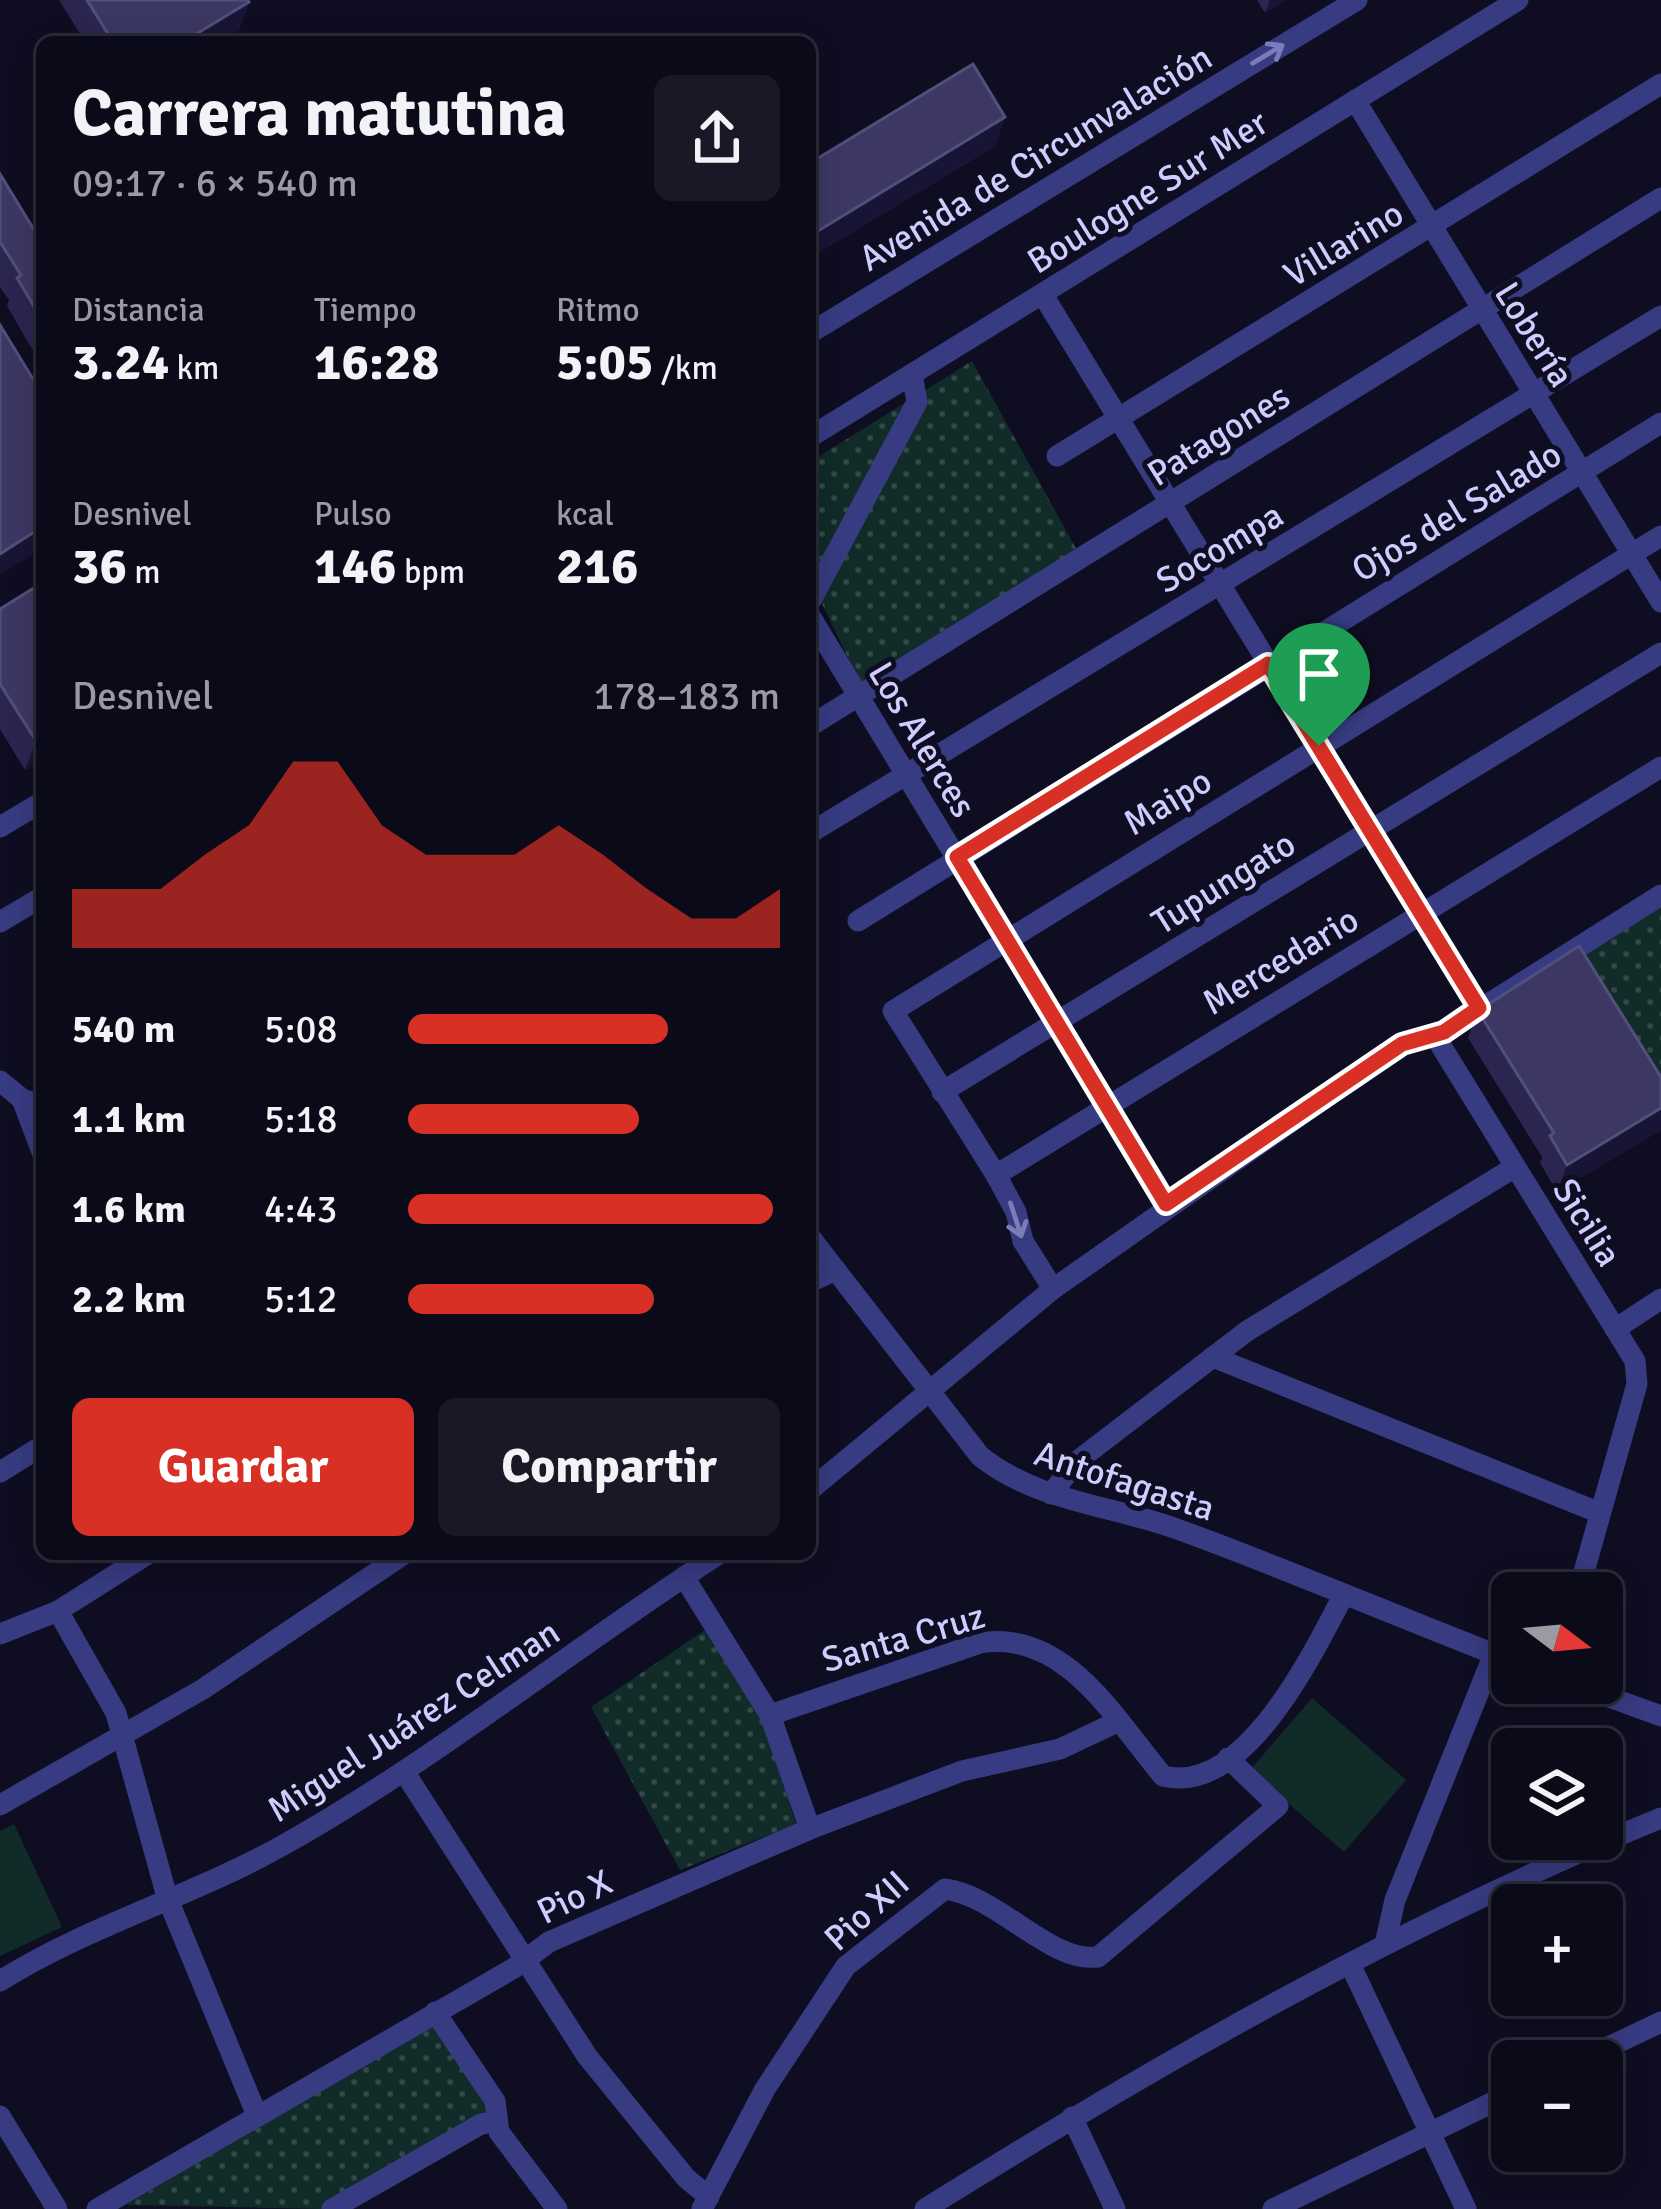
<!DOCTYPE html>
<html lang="es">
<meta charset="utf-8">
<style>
:root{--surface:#0b0a19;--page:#191826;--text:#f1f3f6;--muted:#9a9aa2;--line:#2b2b38;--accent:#d93025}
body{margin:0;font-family:Signika,sans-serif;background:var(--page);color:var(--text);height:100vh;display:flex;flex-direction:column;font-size:45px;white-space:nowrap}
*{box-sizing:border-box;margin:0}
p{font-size:39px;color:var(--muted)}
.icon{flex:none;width:66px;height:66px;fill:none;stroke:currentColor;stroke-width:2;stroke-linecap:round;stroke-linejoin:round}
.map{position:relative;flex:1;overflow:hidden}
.drawer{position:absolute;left:36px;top:36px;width:780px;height:1524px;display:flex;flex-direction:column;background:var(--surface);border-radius:18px;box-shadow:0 6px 30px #0003,0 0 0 3px var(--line)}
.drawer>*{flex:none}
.needle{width:78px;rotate:106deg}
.fabs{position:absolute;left:1491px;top:1572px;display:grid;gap:24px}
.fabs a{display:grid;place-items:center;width:132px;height:132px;border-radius:18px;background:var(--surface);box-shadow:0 6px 30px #0003,0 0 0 3px var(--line);font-size:60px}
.pin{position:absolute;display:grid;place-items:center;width:102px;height:102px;color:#fff;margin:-123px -51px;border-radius:50% 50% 50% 0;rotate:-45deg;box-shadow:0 0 12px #0007}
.pin .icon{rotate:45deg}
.round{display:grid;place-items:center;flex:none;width:126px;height:126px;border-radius:18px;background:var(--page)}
.headline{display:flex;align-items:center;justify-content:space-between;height:204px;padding:0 36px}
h1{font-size:66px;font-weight:700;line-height:90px}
.metrics{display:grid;grid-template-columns:repeat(3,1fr);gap:18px;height:204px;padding:12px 36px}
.metrics div{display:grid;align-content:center}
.metrics b{font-size:51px;font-weight:700}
.metrics small{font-size:33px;font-weight:400}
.metrics p{font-size:33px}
.chart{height:336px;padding:24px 36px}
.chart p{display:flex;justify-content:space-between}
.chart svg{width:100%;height:216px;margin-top:12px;fill:var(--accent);opacity:.7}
.cta{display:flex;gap:24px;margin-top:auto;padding:24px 36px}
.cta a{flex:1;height:138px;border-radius:18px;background:var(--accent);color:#fff;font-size:48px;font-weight:700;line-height:138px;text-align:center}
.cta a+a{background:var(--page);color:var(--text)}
ul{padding:0 36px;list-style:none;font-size:39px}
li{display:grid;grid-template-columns:192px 144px 1fr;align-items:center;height:90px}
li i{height:30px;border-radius:15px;background:var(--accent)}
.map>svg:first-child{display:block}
.grass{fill:#102b28}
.park{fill:url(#park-dots)}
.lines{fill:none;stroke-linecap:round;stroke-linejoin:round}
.minor{stroke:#373b81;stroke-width:21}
.wall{fill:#2a2650}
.shaded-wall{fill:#181435}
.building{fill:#3c3863;stroke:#534f7b;stroke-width:3}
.oneway{stroke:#7b7dba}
.route-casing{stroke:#fff;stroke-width:24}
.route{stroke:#d93025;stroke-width:15}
.labels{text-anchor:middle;stroke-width:10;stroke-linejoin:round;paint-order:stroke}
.street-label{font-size:36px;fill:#cfcdff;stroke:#0f0d21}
</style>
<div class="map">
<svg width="1661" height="2209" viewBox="0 0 1661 2209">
<defs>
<pattern id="park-dots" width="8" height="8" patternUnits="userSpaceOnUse" patternTransform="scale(3)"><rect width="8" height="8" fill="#102b28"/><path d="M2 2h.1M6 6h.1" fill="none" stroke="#324948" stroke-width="1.8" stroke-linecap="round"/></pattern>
</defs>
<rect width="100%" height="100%" fill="#0f0d21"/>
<g class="grass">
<path d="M1312,1698l94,82 -62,72 -94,-82z"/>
<path d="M14,1824l48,103 -62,29v-125z"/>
</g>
<g class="park">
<path d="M972,361l106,191 -217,133 -51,-106v-117z"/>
<path d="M1661,904v204l-92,-146z"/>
<path d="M705,1630l59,94 32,100 -116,46 -89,-163z"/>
<path d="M439,2021l55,91 -169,97 -199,-4z"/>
</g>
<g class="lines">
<g class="minor">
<path d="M1355,100l306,502"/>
<path d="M1043,295l436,713"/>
<path d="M810,333l547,-333"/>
<path d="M810,437l708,-437"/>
<path d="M1057,456l604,-372"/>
<path d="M810,602l107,-200 -5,-28"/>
<path d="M810,616l356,588"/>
<path d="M810,726l851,-528"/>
<path d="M0,827l42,-25"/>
<path d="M810,833l851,-517"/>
<path d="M858,921l803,-498"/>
<path d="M0,922l42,-25"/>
<path d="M1435,1036l200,325 2,23 -59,209"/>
<path d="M0,1081l22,18 20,6"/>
<path d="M942,1092l719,-439"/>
<path d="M22,1099l20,53"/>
<path d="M996,1175l665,-408"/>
<path d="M810,1237l170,219c57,46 131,49 197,73 113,41 223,89 335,132"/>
<path d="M810,1282l26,-12"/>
<path d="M1053,1289l-30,-48 -7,-29 -20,-37 -103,-164 768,-475"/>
<path d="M1615,1329l46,-30"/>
<path d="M1213,1357l387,156"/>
<path d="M0,1472l42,-26"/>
<path d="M810,1490l243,-201 349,-245 42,-12 217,-137"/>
<path d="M1051,1494l25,-32 171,-131 268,-164"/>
<path d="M684,1577l86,138 40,114"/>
<path d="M58,1611l58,102 51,184 89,216"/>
<path d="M0,1634l58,-23 90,-57"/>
<path d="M1570,1683l91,33"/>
<path d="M770,1715l210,-72c85,-14 135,76 183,133 81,21 150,-123 180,-180"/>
<path d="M405,1773l182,283 99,122 23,19"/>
<path d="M0,1805l203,-116 201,-135"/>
<path d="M1385,1944l10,-44 99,-246"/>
<path d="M1350,1964l116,245"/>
<path d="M0,1981c91,-57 194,-85 287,-138 152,-86 286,-195 432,-289"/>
<path d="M435,2012l60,89 4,31 58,77"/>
<path d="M1579,2061l82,-39"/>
<path d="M0,2116l57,93"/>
<path d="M1072,2117l43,92"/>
<path d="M97,2209l417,-241 35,-26 261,-113 152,-58 98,-22 57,-27"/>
<path d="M332,2209l149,-85 13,-2"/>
<path d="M702,2209l63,-120 81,-123 99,-77c54,7 104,74 153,68l180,-151 -50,-48"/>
<path d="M925,2209c235,-147 479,-286 736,-391"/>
<path d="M1273,2209l239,-116"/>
</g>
</g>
<g class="wall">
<path d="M59,0h189l1,2 -10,28 -19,12h-135z"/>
<path d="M1257,0h29l-21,13z"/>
<path d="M1005,117l-10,29 -185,112v-95z"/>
<path d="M0,174l42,69v116l-3,2 -32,-55 2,-6 -9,-13z"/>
<path d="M42,583v190l-6,-10 -11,7 -25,-41v-120z"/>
<path d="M1478,1011l183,66v53l-104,62 -17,-29 2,-6 -74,-119z"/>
</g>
<g class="shaded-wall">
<path d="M1270,0h16l-21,13z"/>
<path d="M249,2l-10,28 -19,12h-37z"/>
<path d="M1005,117l-10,29 -185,112 8,-27z"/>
<path d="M42,527v22l-42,26v-21z"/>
<path d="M42,737v8l-6,18 -11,7 11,-29z"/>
<path d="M1661,1108v22l-104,62 10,-27z"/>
</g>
<g class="building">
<path d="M87,0h161l1,2 -66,40h-70z"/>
<path d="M973,64l32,53 -187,114 -8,-14v-54z"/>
<path d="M0,174l42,69v77l-25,-42 4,-3 -21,-33z"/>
<path d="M0,325l42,69v133l-42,27z"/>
<path d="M42,583v154l-6,4 -36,-57v-75z"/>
<path d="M1579,946l82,131v31l-94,57 -17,-29 4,-3 -76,-122z"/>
</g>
<defs><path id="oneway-shaft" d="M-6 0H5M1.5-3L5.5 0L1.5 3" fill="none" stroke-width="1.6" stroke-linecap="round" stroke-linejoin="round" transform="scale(3)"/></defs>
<g class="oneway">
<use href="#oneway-shaft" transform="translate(1268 54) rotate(-31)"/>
<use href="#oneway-shaft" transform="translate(1016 1220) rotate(72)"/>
</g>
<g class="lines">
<g class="route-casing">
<path id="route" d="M1268,664l211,344 -35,24 -42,12 -236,160 -209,-347z"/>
</g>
<use href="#route" class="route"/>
</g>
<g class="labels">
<g class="street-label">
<text transform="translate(1035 157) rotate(-31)" y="13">Avenida de Circunvalación</text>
<text transform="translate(1147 191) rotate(-32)" y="13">Boulogne Sur Mer</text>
<text transform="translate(1343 243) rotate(-31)" y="13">Villarino</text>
<text transform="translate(1535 334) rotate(58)" y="13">Lobería</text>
<text transform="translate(1218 434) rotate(-32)" y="13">Patagones</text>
<text transform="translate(1456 511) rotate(-31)" y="13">Ojos del Salado</text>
<text transform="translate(1219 547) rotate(-31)" y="13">Socompa</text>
<text transform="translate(923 739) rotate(59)" y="13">Los Alerces</text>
<text transform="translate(1167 801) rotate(-31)" y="13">Maipo</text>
<text transform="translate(1223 882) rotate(-32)" y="13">Tupungato</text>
<text transform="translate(1280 960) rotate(-31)" y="13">Mercedario</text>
<text transform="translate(1588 1222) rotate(58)" y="13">Sicilia</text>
<text transform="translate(1125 1480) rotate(18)" y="13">Antofagasta</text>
<text transform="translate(903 1637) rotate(-16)" y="13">Santa Cruz</text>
<text transform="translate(413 1720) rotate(-33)" y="13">Miguel Juárez Celman</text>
<text transform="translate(574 1896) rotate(-26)" y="13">Pio X</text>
<text transform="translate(866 1910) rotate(-42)" y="13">Pio XII</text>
</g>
</g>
</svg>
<div class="fabs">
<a><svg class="needle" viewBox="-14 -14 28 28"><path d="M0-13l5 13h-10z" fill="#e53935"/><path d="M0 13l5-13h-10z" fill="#9a9aa2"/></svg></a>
<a><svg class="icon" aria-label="layers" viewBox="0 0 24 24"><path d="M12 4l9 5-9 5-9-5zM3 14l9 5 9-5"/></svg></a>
<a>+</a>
<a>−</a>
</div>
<div class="pin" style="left:1319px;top:746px;background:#1e9e55"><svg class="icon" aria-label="arrive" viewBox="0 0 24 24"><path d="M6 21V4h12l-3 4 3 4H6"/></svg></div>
<section class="drawer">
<div class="headline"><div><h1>Carrera matutina</h1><p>09:17 · 6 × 540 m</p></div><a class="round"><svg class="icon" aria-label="share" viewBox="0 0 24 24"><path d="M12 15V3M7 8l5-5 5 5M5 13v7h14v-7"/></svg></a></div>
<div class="metrics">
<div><p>Distancia</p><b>3.24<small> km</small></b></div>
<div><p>Tiempo</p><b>16:28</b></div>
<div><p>Ritmo</p><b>5:05<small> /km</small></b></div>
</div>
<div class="metrics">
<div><p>Desnivel</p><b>36<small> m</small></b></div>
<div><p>Pulso</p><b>146<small> bpm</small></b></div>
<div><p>kcal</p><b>216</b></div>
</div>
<div class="chart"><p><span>Desnivel</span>178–183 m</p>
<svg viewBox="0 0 160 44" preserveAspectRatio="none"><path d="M0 44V32L10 32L20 32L30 25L40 19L50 6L60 6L70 19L80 25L90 25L100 25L110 19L120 25L130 32L140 38L150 38L160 32V44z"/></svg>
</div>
<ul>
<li><b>540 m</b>5:08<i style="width:70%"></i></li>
<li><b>1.1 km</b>5:18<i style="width:62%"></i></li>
<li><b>1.6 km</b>4:43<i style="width:98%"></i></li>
<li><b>2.2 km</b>5:12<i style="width:66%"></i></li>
</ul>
<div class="cta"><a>Guardar</a><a>Compartir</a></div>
</section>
</div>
